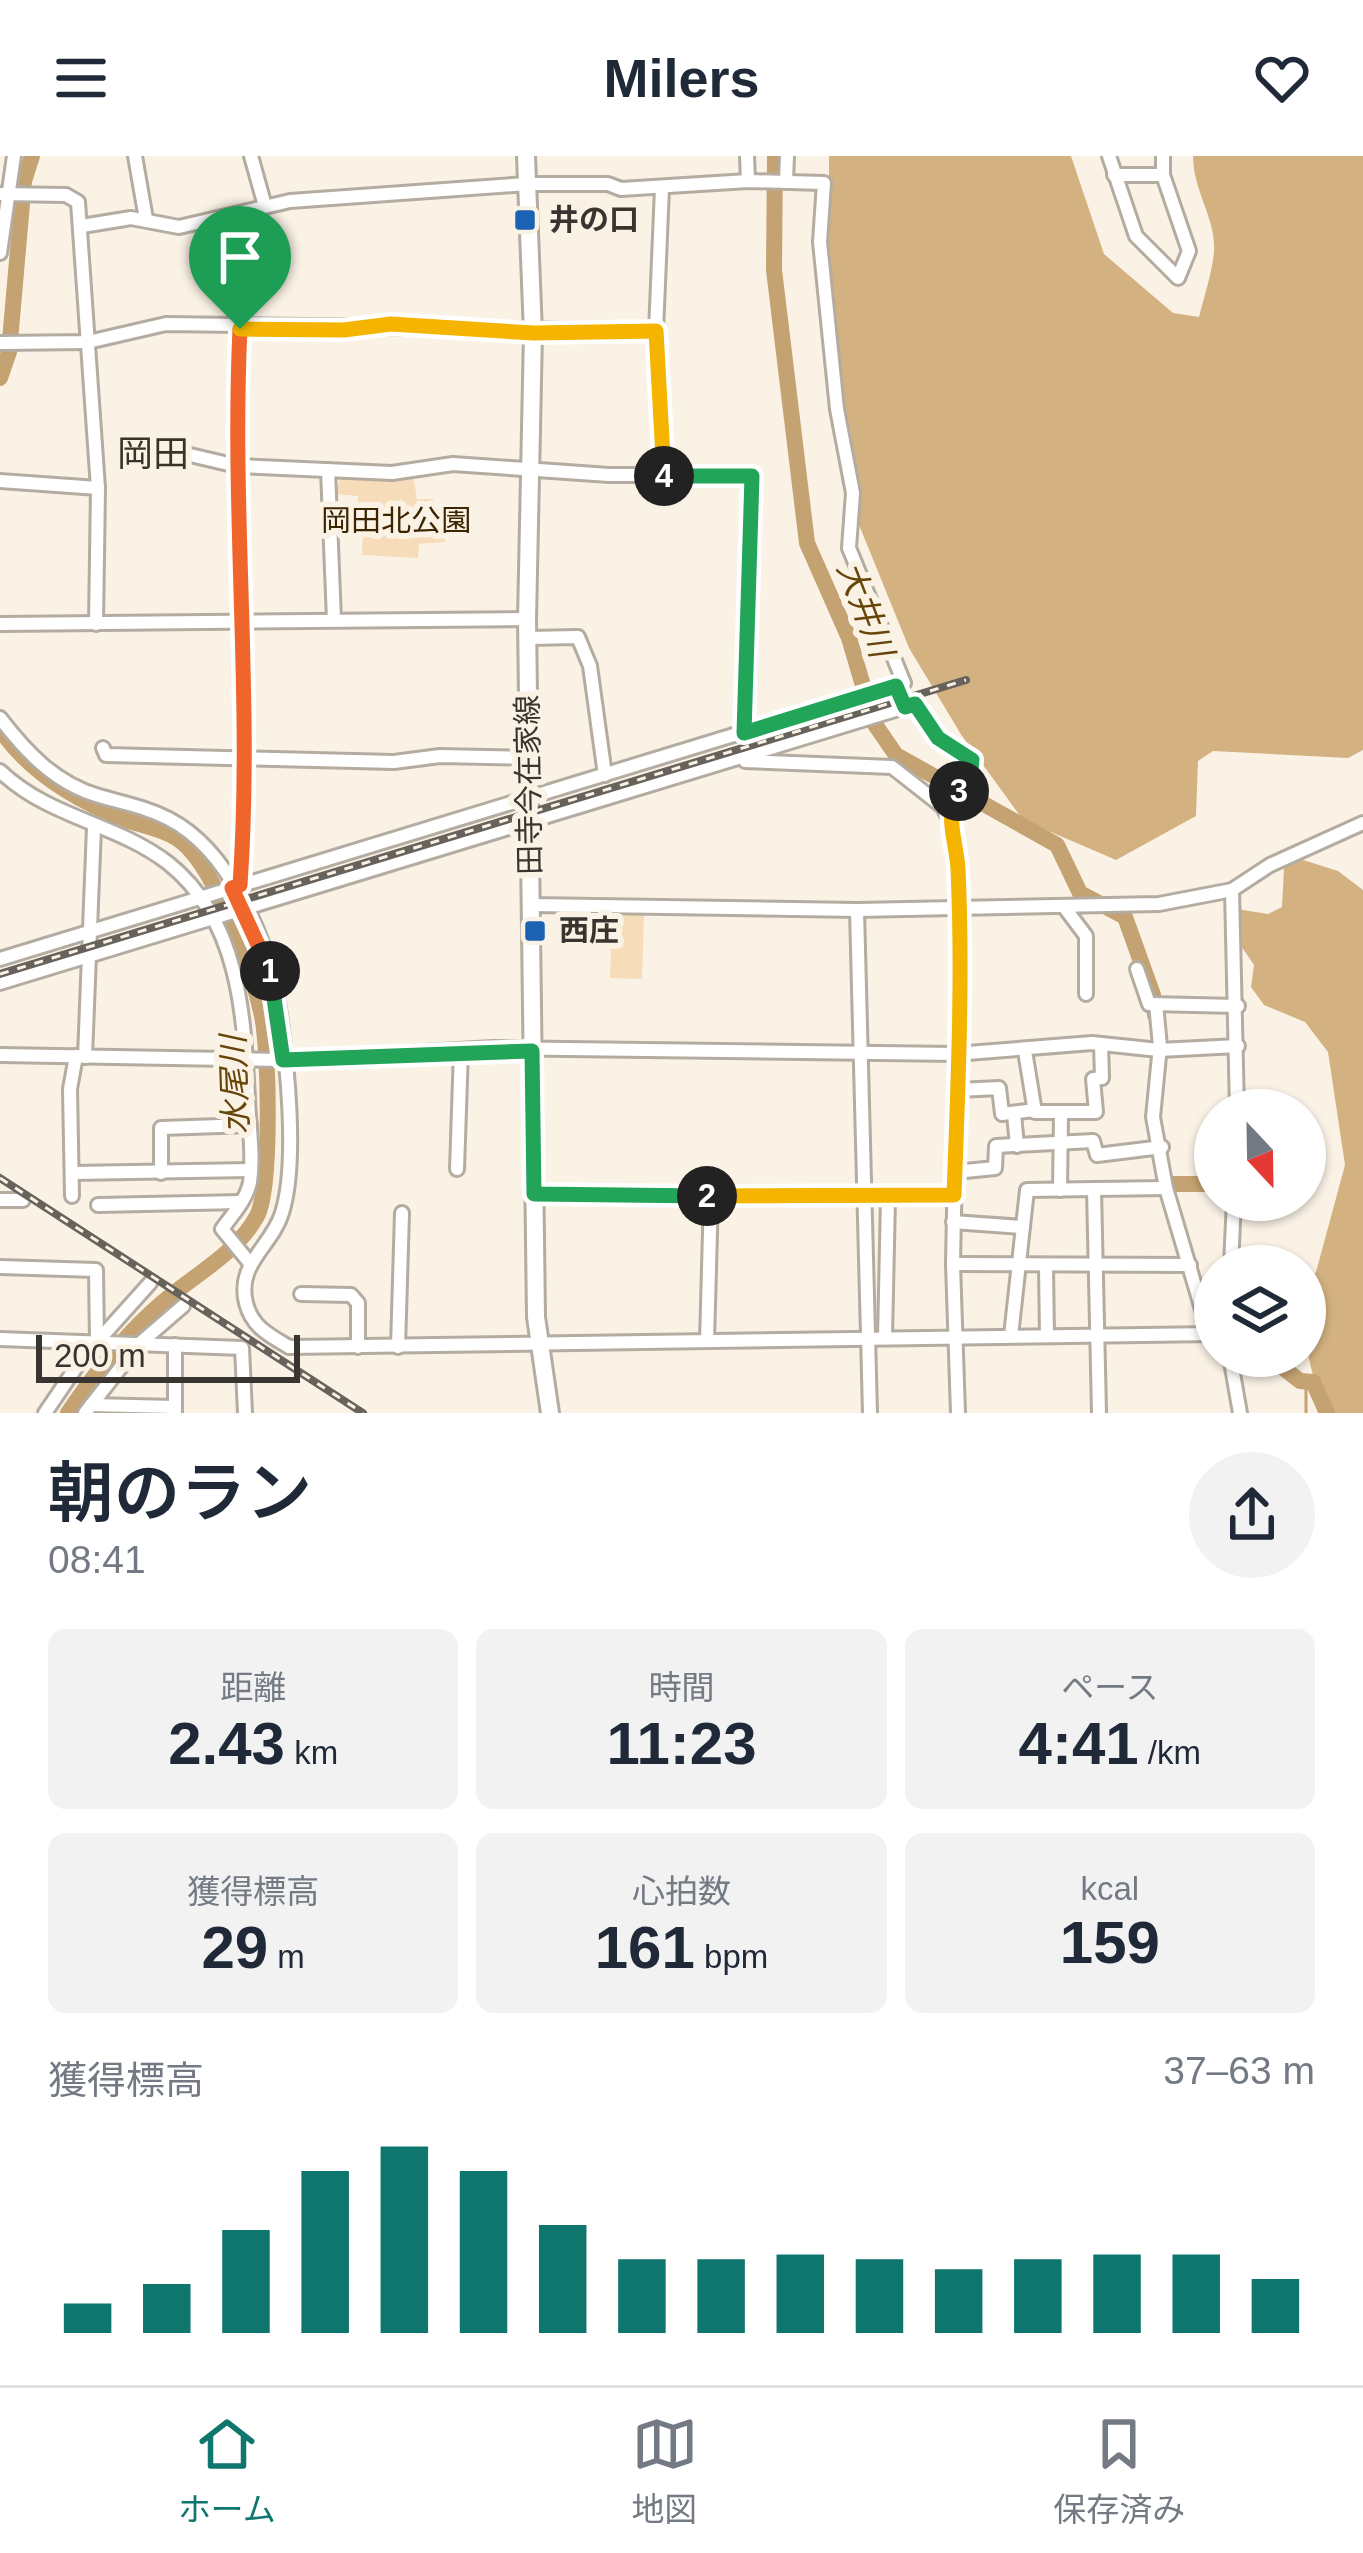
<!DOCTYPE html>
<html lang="ja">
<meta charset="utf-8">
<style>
:root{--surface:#fff;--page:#f2f2f3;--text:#1f2937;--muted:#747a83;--line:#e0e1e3;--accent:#0f766e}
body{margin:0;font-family:Arial,"Noto Sans JP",sans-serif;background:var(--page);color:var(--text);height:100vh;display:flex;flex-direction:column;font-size:45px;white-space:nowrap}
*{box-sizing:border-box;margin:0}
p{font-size:39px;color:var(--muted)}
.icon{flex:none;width:66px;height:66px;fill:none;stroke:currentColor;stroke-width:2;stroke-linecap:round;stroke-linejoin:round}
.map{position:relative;height:1257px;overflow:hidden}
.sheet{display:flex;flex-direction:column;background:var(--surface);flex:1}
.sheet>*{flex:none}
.needle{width:78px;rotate:158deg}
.buttons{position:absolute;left:1194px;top:933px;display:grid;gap:24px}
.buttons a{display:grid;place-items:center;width:132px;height:132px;border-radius:50%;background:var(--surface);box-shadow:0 3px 9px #0004;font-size:60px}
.scale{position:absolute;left:36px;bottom:30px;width:264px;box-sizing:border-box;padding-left:12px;border:6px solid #383530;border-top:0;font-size:33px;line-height:42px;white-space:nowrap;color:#383530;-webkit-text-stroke:9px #fbf2e6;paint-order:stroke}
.pin{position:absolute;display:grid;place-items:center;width:102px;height:102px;color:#fff;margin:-123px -51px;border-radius:50% 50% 50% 0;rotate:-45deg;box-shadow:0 0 12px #0007}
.pin .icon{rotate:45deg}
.km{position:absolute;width:60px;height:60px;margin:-30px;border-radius:50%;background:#222;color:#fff;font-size:33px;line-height:60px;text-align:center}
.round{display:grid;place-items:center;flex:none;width:126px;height:126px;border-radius:63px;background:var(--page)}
.head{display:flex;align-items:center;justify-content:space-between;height:204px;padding:0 48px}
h1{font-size:66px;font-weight:600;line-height:90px}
.metrics{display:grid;grid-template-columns:repeat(3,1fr);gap:18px;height:204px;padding:12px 48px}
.metrics div{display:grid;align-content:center;border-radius:18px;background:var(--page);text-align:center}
.metrics b{font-size:60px;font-weight:600}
.metrics small{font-size:33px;font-weight:400}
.metrics p{font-size:33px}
.chart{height:336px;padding:24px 48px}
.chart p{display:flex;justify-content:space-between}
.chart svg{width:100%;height:216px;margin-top:12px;stroke:var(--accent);stroke-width:6}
header{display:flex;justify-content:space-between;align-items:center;height:156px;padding:0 48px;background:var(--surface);font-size:54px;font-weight:600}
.tab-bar{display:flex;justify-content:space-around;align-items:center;height:168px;border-top:3px solid var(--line);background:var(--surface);font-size:33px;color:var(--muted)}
.tab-bar a{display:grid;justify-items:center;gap:6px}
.tab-bar .selected{color:var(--accent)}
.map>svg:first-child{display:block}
.green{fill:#f7dcb9}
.forest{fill:#d4b181}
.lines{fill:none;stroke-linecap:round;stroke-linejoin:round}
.stream{stroke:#c4a272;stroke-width:3}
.river{stroke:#c4a272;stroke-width:16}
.minor-casing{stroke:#b4aca1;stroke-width:18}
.major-casing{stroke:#b4aca1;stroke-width:22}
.minor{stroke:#fff;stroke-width:12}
.major{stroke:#fff;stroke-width:16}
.rail-casing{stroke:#67625c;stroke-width:8}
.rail{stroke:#fbf2e6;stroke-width:3;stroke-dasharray:9;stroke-linecap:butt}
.split-1-casing{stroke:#fff;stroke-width:24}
.split-2-casing{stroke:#fff;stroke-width:24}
.split-3-casing{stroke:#fff;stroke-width:24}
.split-4-casing{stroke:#fff;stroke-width:24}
.split-5-casing{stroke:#fff;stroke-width:24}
.split-1{stroke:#f0652b;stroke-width:15}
.split-2{stroke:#22a559;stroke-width:15}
.split-3{stroke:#f5b400;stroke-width:15}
.split-4{stroke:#22a559;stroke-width:15}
.split-5{stroke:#f5b400;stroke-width:15}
.poi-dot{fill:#1b62b2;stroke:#fbf2e6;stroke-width:4.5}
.labels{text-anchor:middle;stroke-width:12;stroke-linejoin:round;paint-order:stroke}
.poi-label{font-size:30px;font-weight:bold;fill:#383530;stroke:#fbf2e6;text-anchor:start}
.park-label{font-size:30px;fill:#3c2500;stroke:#fbf2e6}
.street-label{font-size:30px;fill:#383530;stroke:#fbf2e6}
.water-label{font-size:33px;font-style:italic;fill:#674509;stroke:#fbf2e6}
.quarter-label{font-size:36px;fill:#393229;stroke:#fbf2e6}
</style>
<header><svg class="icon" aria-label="menu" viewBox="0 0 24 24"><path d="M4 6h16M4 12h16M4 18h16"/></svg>Milers<svg class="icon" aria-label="heart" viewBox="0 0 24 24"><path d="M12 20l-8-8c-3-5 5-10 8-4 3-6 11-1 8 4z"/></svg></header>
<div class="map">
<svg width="1363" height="1257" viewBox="0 0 1363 1257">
<rect width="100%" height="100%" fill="#fbf2e6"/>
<g class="green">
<path d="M342,318h71l4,25h16l2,17 11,1 -1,25 -26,2 -1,14 -56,-3 2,-43 -7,-2 1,-14 -24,-2z"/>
<path d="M612,756l32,1 -2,66 -32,-1z"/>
</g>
<g class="forest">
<path d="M829,0h242l33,98 69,59 26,4c5,-20 14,-47 15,-67 2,-31 -21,-59 -21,-94h170v594l-15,8 -135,-7 -15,10 -2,55 -80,44 -93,-40 -61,-84 -53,-88 -56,-138 -24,-132z"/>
<path d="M1300,703l38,12 25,19v523h-29c-31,-34 -29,-87 -29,-130l11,-11 29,-107 -17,-113 -23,-30 -41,-17 -13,-18 3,-22 -15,-22 -2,-34 31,5 14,-7 2,-39z"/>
</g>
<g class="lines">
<path class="stream" d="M1306,1225v32"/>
<g class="river">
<path d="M775,0l-1,114 33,273 42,95 25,85 22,32 161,90 23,48 45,24 28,78 2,20"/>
<path d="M0,222l9,-26 15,-171 8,-25"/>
<path d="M0,573c29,43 76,71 124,90 18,7 44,11 59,24 34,29 69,128 79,173 7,33 10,172 -5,200 -20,37 -63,59 -94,86 -37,31 -68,71 -95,111"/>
<path d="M1163,1015l1,13h51"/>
<path d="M1268,1200l32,25 13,1 14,31"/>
</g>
<g class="minor-casing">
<g id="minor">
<path d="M135,0l11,63"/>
<path d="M251,0l14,50"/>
<path d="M747,0l1,25"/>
<path d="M1109,0l27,80 42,42 11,-27 -26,-76v-19"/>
<path d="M1114,19h49"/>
<path d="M786,26l1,-26"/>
<path d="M662,32l-6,143 8,144"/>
<path d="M0,38l66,1 12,7 20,286 -2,136"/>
<path d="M0,97l14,-97"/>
<path d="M0,187l88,-1 78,-18 490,7"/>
<path d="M173,295l64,15 155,7 61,-9 156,11h143l-8,258"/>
<path d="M328,314l6,150"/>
<path d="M0,325l98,7"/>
<path d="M0,468l527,-5"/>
<path d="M528,482l50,-1 12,29 15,109"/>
<path d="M0,562c26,34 56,66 99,78 24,7 47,11 70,23 60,31 98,119 109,184 9,54 20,159 4,210 -10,33 -46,51 -36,90 6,24 23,32 43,44l926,-13"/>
<path d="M103,592l3,7 288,7 46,-6 90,2"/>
<path d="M745,605l147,6 51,40 8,16 9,85 -7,356 5,149"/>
<path d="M0,615c49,47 116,52 168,92 72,57 76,153 80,236 1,27 6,56 2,83 -3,17 -18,33 -28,47l27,33"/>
<path d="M240,729c13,-185 -9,-370 0,-556"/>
<path d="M1232,734l5,220"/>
<path d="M531,749l326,5 302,-6 73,-14 38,-25 93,-42"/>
<path d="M1065,752l21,28v58"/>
<path d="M857,754l13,503"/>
<path d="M0,803l904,-276 -55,-135 4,-55 -16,-84 -17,-167 4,-59 -76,-2 -127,8 -13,-5h-81l-237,17 -111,26 -48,-9 -49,8"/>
<path d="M1137,813l12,35 89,2"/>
<path d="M0,827l915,-279 23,34 34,22 -2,21 -7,2 -15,33"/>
<path d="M1156,848l4,42 -7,71 13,71 43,145"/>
<path d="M1025,895l10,61h61l-3,-33 9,-1 -1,-34"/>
<path d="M0,899l283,5 210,-12 462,6 137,-11 67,7 79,-4"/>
<path d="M85,901l9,-230"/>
<path d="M958,934l41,-2 3,26 33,-4"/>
<path d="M1014,958l3,32"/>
<path d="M457,1013l4,-119"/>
<path d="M955,1016l40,-4 1,-22 97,-5 4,14 65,-8"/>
<path d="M72,1017l178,-3"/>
<path d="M161,1017v-45l89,-3"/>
<path d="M1094,1033l5,224"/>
<path d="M1060,1034l1,-76"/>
<path d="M534,1038l420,1"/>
<path d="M72,1040l-2,-107 6,-33"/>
<path d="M0,1044h23"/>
<path d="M98,1049l143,-3"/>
<path d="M953,1066l70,5"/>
<path d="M953,1108l237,1"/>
<path d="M1231,1110l3,-66"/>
<path d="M0,1111l96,3 1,73"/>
<path d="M1046,1111l1,69"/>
<path d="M301,1138l50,1 7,8v44"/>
<path d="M1011,1180l16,-146 139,-2"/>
<path d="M885,1182l3,-140"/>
<path d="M0,1183l242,9 3,65"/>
<path d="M707,1185l4,-145"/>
<path d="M97,1186l53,-59"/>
<path d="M398,1191l4,-134"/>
<path d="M1230,1200l10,57"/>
<path d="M91,1249l84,2"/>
<path d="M175,1256v-67"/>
<path d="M45,1257l34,-50 -1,-20"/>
<path d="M85,1257l54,-69 44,-38"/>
</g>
</g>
<g class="major-casing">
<path id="major" d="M526,0l7,177 -6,286 9,698 14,96"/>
</g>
<use href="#minor" class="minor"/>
<use href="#major" class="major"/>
<g class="rail-casing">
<g id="rail">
<path d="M0,818l966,-294"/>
<path d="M0,1022l363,235"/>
</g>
</g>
<use href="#rail" class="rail"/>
</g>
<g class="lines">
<g class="split-1-casing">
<path id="split-1" d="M240,173c-9,186 13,371 0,556l-8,3 38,83"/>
</g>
<g class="split-2-casing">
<path id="split-2" d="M270,815l13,89 249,-9 2,143 173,2"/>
</g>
<g class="split-3-casing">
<path id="split-3" d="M707,1040l247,-1c4,-108 9,-218 4,-326 -2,-31 -14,-51 1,-78"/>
</g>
<g class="split-4-casing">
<path id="split-4" d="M664,320h88l-8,257 152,-47 9,21 10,-3 23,34 34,22 -2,21 -11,10"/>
</g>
<g class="split-5-casing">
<path id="split-5" d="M240,173l104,1 47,-6 142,9 123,-2 8,145"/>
</g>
<use href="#split-1" class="split-1"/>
<use href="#split-2" class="split-2"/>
<use href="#split-3" class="split-3"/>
<use href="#split-4" class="split-4"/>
<use href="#split-5" class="split-5"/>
</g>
<g class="poi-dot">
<rect x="513" y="52" width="24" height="24" rx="6"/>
<rect x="523" y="763" width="24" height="24" rx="6"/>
</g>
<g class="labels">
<g class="poi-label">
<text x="549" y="74">井の口</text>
<text x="559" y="785">西庄</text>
</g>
<g class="park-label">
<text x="396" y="375">岡田北公園</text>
</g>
<g class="street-label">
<text transform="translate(529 629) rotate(-91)" y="10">田寺今在家線</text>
</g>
<g class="water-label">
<text transform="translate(866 453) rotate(69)" y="12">大井川</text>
<text transform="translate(234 929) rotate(-92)" y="12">水尾川</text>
</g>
<g class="quarter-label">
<text x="153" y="310">岡田</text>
</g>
</g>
</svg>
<div class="buttons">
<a><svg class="needle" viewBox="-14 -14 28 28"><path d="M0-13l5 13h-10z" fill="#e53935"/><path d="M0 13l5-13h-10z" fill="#747a83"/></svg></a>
<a><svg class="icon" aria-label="layers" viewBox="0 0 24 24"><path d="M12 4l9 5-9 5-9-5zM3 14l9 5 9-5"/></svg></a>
</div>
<div class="scale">200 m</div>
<div class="pin" style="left:240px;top:173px;background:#1e9e55"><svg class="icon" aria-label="arrive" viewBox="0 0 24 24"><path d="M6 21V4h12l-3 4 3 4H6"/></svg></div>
<b class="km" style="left:270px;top:815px">1</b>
<b class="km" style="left:707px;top:1040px">2</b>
<b class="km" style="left:959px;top:635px">3</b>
<b class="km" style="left:664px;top:320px">4</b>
</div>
<section class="sheet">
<div class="head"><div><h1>朝のラン</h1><p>08:41</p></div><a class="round"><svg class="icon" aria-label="share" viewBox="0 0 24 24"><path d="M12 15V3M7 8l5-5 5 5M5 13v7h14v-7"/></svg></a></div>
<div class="metrics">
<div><p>距離</p><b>2.43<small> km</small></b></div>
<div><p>時間</p><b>11:23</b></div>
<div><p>ペース</p><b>4:41<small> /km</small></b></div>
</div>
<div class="metrics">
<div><p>獲得標高</p><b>29<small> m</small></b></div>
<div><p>心拍数</p><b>161<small> bpm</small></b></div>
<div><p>kcal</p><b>159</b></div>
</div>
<div class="chart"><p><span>獲得標高</span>37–63 m</p>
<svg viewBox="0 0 160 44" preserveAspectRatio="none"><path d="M5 44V38M15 44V34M25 44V23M35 44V11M45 44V6M55 44V11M65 44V22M75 44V29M85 44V29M95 44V28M105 44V29M115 44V31M125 44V29M135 44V28M145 44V28M155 44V33"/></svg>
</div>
</section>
<nav class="tab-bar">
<a class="selected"><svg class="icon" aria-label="home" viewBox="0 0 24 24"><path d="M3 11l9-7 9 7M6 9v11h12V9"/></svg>ホーム</a>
<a><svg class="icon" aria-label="map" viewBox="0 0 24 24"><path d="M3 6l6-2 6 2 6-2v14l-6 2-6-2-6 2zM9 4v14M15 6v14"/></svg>地図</a>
<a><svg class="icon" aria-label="saved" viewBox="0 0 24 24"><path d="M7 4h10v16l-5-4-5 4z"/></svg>保存済み</a>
</nav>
